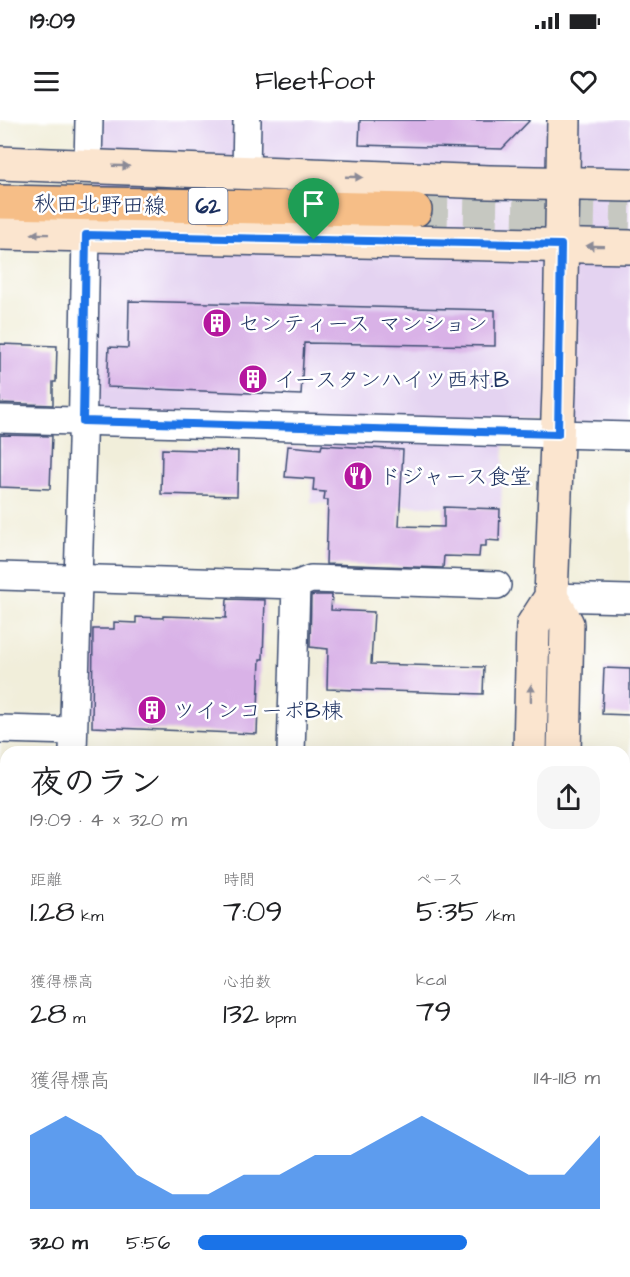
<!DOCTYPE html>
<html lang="ja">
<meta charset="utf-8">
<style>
:root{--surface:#fff;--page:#f6f6f6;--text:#202124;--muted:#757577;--accent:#1a73e8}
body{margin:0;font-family:"Architects Daughter","Klee One",sans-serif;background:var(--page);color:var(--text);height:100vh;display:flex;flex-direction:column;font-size:22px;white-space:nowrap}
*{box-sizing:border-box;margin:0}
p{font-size:20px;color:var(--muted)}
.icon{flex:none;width:33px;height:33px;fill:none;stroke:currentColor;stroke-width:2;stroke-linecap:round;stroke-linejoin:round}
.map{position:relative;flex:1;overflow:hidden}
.panel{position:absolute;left:0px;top:626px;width:630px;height:532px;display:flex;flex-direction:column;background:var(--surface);border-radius:18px 18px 0 0;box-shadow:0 6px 24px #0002}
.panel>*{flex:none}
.pin{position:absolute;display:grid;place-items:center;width:51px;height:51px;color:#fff;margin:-62px -26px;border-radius:50% 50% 50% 0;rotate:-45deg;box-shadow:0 0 6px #0007}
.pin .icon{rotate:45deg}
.round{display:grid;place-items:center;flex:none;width:63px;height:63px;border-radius:18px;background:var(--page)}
.head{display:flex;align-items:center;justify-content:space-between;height:102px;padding:0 30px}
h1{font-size:33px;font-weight:600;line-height:45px}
.stats{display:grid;grid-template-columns:repeat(3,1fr);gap:9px;height:102px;padding:6px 30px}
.stats div{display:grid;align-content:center}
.stats b{font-size:30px;font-weight:600}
.stats small{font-size:16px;font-weight:400}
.stats p{font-size:16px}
.chart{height:168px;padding:12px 30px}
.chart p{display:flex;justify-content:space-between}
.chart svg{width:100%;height:108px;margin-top:6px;fill:var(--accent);opacity:.7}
ul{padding:0 30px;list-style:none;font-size:20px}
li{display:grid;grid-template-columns:96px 72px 1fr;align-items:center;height:45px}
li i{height:15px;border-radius:8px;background:var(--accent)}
.status{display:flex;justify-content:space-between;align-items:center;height:42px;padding:0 30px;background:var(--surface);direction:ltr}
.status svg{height:16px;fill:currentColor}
header{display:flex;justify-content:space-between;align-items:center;height:78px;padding:0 30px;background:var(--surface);font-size:27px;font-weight:600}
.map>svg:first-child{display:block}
.built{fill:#e4d3f1}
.building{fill:#d9b2e7}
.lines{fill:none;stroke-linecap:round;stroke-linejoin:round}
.highway-tunnel{stroke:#c6c8c1;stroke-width:33;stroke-dasharray:33 16;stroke-linecap:butt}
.street-casing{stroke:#3b4c71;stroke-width:30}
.secondary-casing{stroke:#3b4c71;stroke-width:36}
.highway-casing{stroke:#3b4c71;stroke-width:36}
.street{stroke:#fff;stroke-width:27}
.secondary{stroke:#fbe5cf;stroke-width:33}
.highway{stroke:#f6be87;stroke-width:33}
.oneway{fill:#8b8a96}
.route-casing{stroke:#fff;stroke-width:12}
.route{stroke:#1a73e8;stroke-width:8}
.labels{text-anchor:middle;stroke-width:5;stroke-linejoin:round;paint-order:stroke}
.shield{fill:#fff;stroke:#5f6d8e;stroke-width:1.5}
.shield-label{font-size:21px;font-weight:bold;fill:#1b2f5e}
.street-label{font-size:22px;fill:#1b2f5e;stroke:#fff}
.poi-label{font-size:22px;fill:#1b2f5e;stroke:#fff;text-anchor:start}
</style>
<div class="status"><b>19:09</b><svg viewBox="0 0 49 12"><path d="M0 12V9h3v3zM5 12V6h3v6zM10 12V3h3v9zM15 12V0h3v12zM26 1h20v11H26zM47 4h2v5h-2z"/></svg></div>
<header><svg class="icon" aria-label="menu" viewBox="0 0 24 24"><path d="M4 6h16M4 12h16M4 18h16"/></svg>Fleetfoot<svg class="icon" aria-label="heart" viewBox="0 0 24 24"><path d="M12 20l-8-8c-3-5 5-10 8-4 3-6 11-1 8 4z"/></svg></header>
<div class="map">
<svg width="630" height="1157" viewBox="0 0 630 1157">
<rect width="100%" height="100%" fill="#fff"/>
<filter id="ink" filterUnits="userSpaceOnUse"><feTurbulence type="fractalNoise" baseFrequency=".0167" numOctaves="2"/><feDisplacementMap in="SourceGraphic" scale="12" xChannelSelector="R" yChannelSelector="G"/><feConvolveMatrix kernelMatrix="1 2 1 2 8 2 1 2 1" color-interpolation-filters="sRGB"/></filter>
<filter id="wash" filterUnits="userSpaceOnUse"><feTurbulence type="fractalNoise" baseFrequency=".008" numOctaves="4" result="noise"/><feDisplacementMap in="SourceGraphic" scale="24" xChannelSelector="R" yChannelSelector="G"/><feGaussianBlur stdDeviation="1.35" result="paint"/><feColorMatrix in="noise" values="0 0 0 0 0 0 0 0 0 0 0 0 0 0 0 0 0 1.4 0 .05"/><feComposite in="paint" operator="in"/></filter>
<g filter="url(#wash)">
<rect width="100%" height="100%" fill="#f1eeda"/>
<path class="built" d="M95,0h535v304l-125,-2 -4,86 -190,-5 1,-67 -213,-8z"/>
<g id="blocks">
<g class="building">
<path d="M360,0h170l-28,29 -143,-4z"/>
<path d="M129,181l366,9v36l-191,-3 -3,52 -194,-8 2,-40 19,1z"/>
<path d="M0,224l57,2 -1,36h-3v23l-53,-2z"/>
<path d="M0,315l52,1 -2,53 -50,-2z"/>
<path d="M322,325l81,5 -4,76 45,1v-20l56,2 -1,32 -13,-1v6h-6l-1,11 -35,-1 -1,12 -117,-4 2,-64h-4l1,-8 -12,-1 1,-12 -29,-2 3,-31 33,3z"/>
<path d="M162,329l76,2 -1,45 -76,-2z"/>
<path d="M314,475h18l-1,15 43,2 -3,52 113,3 -1,27 -156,-5 1,-40 -18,-2 1,-51z"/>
<path d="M227,479l38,1 -2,59h-3l-3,75 -165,-7 1,-98h21v-7l22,1v-6l27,1v-2l63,2z"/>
<path d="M604,548l26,1v46l-28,-1z"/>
</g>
</g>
</g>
<g filter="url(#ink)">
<use href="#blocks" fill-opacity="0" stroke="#3b4c71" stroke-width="1.5"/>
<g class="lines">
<path class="highway-tunnel" d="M415,90l215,5"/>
<g class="street-casing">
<g id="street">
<path d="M88,45l1,-45"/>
<path d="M246,51l1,-51"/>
<path d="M0,299l630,17"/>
<path d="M0,456l296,9 -5,167"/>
<path d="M296,465l15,-6 186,6"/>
<path d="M551,477l79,2"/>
<path d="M0,609l73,2"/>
<path d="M73,632l9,-308 4,-209"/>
<path d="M0,842h6"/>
<path d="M0,991h6"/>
<path d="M624,1007h6"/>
<path d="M0,1145h6"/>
<path d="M152,1152l126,5"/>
<path d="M62,1157v-5"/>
</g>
</g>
<g class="secondary-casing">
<g id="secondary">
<path d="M0,43l489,19 141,3"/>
<path d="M0,113l630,14"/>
<path d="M551,477l16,27 -3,128"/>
<path d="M530,632l3,-127 18,-28 8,-207 5,-270"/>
<path d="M515,1157v-5"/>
<path d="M551,1157v-5"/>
</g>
</g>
<g class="highway-casing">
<path id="highway" d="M0,82l415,8"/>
</g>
<use href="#street" class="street"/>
<use href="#secondary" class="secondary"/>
<use href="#highway" class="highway"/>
</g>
<defs><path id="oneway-solid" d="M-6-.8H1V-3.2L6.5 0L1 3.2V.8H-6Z" transform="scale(1.5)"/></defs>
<g class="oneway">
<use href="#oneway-solid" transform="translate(121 46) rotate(2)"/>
<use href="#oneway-solid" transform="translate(354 57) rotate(2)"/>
<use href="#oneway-solid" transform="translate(40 114) rotate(-179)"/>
<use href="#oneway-solid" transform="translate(595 126) rotate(-179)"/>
<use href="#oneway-solid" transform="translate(531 573) rotate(-89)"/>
</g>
</g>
<g class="lines" filter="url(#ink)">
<g class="route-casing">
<path id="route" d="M86,115l475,10 -3,189 -475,-13z"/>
</g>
<use href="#route" class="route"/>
</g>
<defs>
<g id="building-disc" transform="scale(1.5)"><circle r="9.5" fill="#b5179e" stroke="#fff"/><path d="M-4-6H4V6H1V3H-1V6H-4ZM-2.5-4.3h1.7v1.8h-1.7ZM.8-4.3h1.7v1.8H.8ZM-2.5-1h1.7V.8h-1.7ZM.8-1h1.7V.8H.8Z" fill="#fff"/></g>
<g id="restaurant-disc" transform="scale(1.5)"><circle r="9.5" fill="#b5179e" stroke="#fff"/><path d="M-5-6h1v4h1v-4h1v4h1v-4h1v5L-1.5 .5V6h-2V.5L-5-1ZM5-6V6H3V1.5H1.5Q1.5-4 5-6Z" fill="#fff"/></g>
</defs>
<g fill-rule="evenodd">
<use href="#building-disc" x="217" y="203"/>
<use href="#building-disc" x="253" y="259"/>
<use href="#restaurant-disc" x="358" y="356"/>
<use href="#building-disc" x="152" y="590"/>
</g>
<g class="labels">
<rect class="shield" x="188.5" y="68" width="39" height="36" rx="4.5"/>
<g class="shield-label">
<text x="208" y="93">62</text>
</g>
<g class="street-label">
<text transform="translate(100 84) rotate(1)" y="8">秋田北野田線</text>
</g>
<g class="poi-label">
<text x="238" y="211">センティース マンション</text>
<text x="274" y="267">イースタンハイツ西村.B</text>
<text x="379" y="364">ドジャース食堂</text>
<text x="173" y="598">ツインコーポB棟</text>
</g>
</g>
</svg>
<div class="pin" style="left:314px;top:120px;background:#1e9e55"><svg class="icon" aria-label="arrive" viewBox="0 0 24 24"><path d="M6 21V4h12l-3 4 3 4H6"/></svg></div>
<section class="panel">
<div class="head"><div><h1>夜のラン</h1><p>19:09 · 4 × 320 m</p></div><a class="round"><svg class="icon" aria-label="share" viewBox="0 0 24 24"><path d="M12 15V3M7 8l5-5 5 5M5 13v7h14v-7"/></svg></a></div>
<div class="stats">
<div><p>距離</p><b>1.28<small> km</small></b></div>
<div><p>時間</p><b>7:09</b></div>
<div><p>ペース</p><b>5:35<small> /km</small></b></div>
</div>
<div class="stats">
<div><p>獲得標高</p><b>28<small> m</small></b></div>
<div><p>心拍数</p><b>132<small> bpm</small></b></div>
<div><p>kcal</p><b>79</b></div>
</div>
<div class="chart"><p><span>獲得標高</span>114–118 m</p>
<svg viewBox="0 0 160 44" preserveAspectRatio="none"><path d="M0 44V14L10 6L20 14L30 30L40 38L50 38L60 30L70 30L80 22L90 22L100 14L110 6L120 14L130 22L140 30L150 30L160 14V44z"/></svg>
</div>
<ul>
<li><b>320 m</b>5:56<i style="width:67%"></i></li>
</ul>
</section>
</div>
